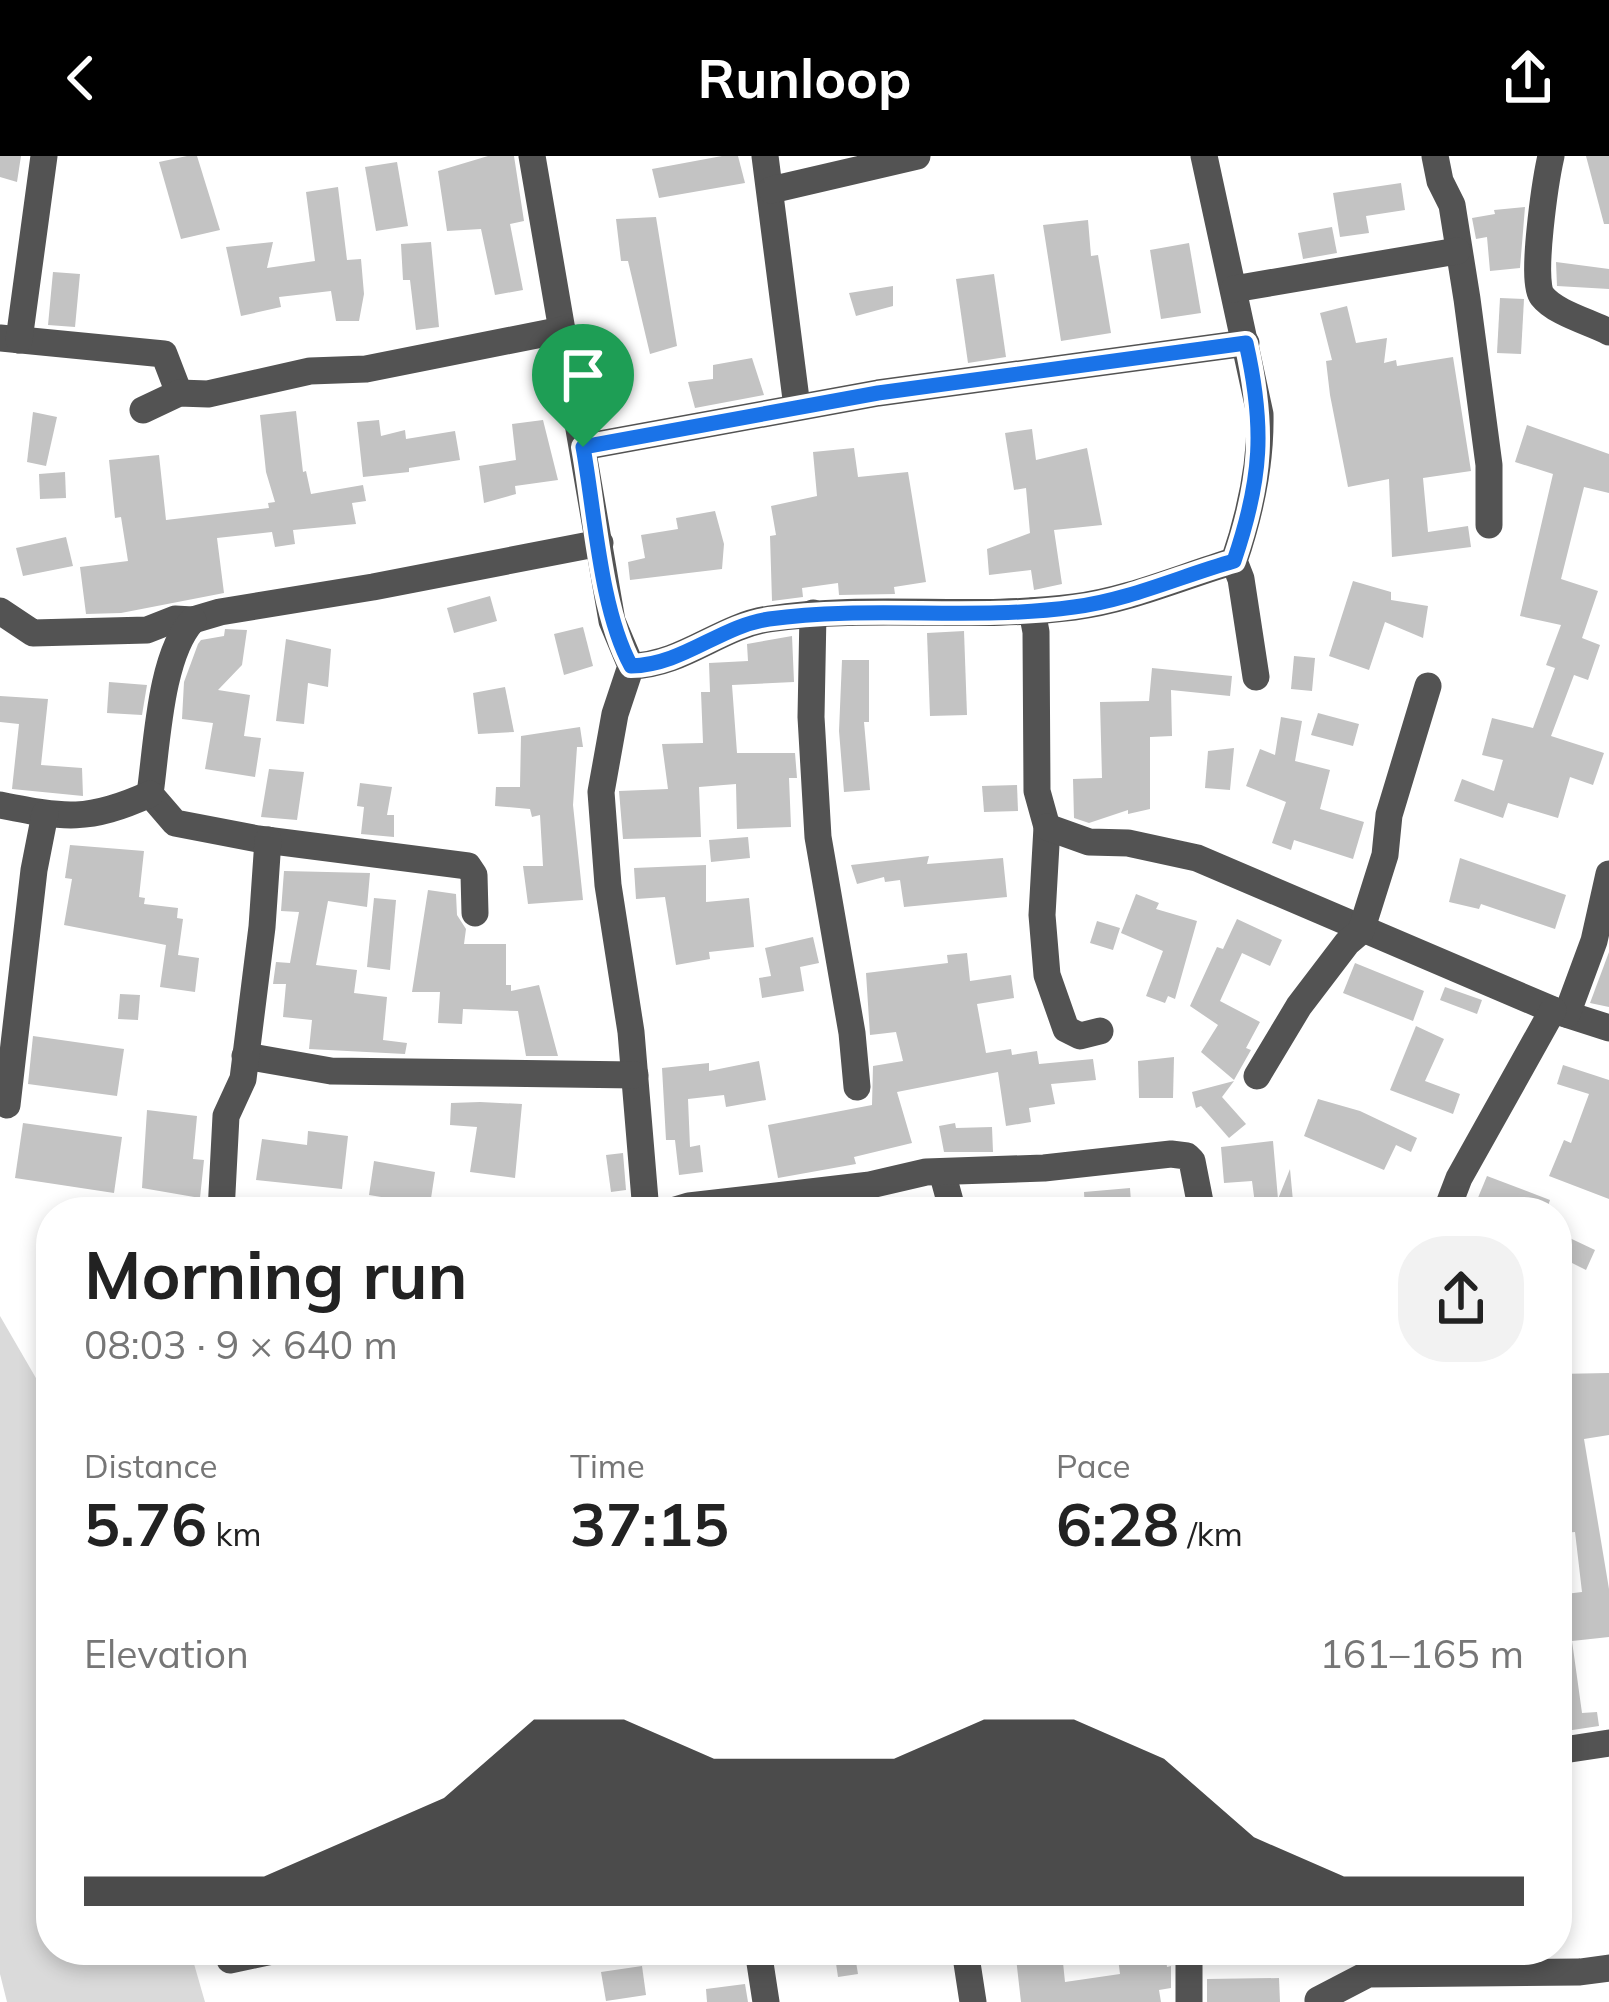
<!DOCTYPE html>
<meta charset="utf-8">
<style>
:root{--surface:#fff;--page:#f2f2f2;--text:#222;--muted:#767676;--accent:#000}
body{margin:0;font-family:Mulish,sans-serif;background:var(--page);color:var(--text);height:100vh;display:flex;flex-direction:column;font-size:45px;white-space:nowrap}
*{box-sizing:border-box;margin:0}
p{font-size:39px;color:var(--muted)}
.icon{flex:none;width:66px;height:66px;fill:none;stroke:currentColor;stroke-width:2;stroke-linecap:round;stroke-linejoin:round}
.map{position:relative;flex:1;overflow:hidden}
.side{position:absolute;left:36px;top:1041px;width:1536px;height:768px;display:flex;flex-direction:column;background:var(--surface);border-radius:48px;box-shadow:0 6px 18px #0003}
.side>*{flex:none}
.pin{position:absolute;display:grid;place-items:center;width:102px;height:102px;color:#fff;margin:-123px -51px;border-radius:50% 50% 50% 0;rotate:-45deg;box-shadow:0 0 12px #0007}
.pin .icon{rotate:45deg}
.round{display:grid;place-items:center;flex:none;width:126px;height:126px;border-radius:48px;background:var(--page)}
.headline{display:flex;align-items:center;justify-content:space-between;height:204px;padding:0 48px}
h1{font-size:66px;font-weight:700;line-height:90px}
.figures{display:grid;grid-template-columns:repeat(3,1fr);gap:18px;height:204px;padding:12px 48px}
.figures div{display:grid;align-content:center}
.figures b{font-size:60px;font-weight:700}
.figures small{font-size:33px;font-weight:400}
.figures p{font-size:33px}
.chart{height:336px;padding:24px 48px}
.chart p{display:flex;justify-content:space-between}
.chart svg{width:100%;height:216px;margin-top:12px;fill:var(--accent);opacity:.7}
header{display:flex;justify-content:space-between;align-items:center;height:156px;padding:0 48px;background:var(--accent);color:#fff;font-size:54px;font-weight:700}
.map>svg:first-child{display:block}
.green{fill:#dadada}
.building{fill:#c3c3c3}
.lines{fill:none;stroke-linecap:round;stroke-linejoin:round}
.minor{stroke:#535353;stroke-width:27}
.route-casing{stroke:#fff;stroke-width:24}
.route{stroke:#1a73e8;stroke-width:15}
</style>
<header><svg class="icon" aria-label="back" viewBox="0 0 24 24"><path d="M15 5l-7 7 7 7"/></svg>Runloop<svg class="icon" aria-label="share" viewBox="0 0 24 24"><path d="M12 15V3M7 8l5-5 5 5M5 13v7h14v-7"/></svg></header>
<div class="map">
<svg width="1609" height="1846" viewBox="0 0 1609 1846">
<rect width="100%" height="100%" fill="#fff"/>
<path class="green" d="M0,1160l51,88v546h139l15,52h-198l-7,-28z"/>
<g class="building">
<path d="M0,0h21l-4,26 -17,-5z"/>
<path d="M187,0h10l23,74 -39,9 -22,-77z"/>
<path d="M488,0h26l10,65 -14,3 13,66 -28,5 -14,-66 -34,2 -9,-60z"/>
<path d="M722,0h16l7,27 -86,15 -7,-29z"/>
<path d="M1586,0h23v68h-5z"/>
<path d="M397,6l11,64 -32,5 -11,-64z"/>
<path d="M1401,27l4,27 -39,6 3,17 -29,4 -7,-44z"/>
<path d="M338,31l9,73 14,-1 3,35 -5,27h-23l-5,-30 -52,6 2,10 -40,9 -15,-69 47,-5 -6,26 48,-7 -9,-69z"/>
<path d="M1525,51l-5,61 -30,3 -3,-34 -11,2 -4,-21 23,-4 -1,-4z"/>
<path d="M656,61l21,129 -27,8 -22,-93h-7l-5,-42z"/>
<path d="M1088,64l3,36 7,-1 13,78 -50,8 -18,-116z"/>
<path d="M1332,71l5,26 -34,6 -5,-26z"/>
<path d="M431,86l8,85 -23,3 -6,-50h-7l-2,-36z"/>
<path d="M1189,87l12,70 -40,6 -11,-69z"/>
<path d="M1556,106l53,7v20l-52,-3z"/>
<path d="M53,116l27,2 -5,53 -27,-2z"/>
<path d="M994,118l12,83 -38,6 -12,-84z"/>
<path d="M893,130v20l-37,10 -7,-23z"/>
<path d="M1500,142l24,1 -3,55 -24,-1z"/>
<path d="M1347,150l9,37 31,-5 -3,25 12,-3 1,6 56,-9 18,114 -48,7 5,54 40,-6 3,21 -79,10 -3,-78 -41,8 -18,-92 -4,-34 6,-1 -12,-47z"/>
<path d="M752,202l12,37 -69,13 -7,-26 25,-3v-14z"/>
<path d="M296,255l7,61 3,-1 5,23 52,-9 3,16 -14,2 4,21 -63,6 2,14 -20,3 -3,-15 -55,6 7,55 -103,20 -35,1 -6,-47 48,-6 -7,-44 -6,1 -6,-58 50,-5 7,65 103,-12 -1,-5 7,-1 -9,-30 -6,-57z"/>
<path d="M33,256l24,5 -11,49 -19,-4z"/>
<path d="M379,264l2,16 24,-6 1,9 49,-8 5,29 -51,8v4l-46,5 -6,-55z"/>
<path d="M543,264l15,60 -43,6 1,8 -32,9 -5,-37 37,-6 -4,-36z"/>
<path d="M1527,269l82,29v39l-25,-6 -23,92 37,12 -16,47 18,7 -12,35 -14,-5 -23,61 53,17 -11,32 -23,-8 -12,41 -50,-15 -5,15 -49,-17 8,-22 32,12 9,-31 -21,-5 10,-37 41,10 22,-60 -9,-3 15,-40 -41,-9 33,-142 -38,-12z"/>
<path d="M1032,273l4,31 51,-12 15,77 -48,5 8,54 -28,6 -3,-20 -42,5 -2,-26 43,-16 -4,-45 -12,2 -9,-57z"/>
<path d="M854,292l4,29 50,-5 18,110 -32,5 1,7 -56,1 -1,-12 -36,5 1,9 -31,4 -2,-65 6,-1 -5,-29 46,-10 -4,-44z"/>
<path d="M65,316l1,26 -26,1 -1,-25z"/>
<path d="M715,355l9,33 -2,25 -92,11 -2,-18 17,-4 -4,-23 37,-6 -2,-11z"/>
<path d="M66,381l7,29 -50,10 -7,-28z"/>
<path d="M1353,425l38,11v8l37,6 -5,32 -38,-16 -16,48 -40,-14z"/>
<path d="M490,440l7,25 -43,12 -7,-25z"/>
<path d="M583,471l10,39 -29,9 -10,-41z"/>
<path d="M225,473l22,1 -5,35 -24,25 32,5 -6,41 17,2 -6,39 -50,-8 8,-46 -31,-4 2,-37 14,-38 3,-4 23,-4z"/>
<path d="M964,475l3,84 -37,1 -3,-83z"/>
<path d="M792,480l2,46 -62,3 5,68h58l2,25h-8l2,49 -54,2 -1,-45 -37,3 2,50 -78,2 -4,-48 49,-2 -6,-45 41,-1 -2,-51h9l-1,-29 39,-2 -1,-17z"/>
<path d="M286,483l45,10 -3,38 -20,-4 -4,41 -28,-3z"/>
<path d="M1294,500l21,2 -3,33 -21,-2z"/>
<path d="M842,504h27v62h-5l6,68 -26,2 -5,-61z"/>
<path d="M1152,512l80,8 -2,20 -59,-6 1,46 -22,1v72l-22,5v-4l-39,13 -15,-5 -1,-39 29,-1 -2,-76 49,-1z"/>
<path d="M109,526l38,3 -5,30 -35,-2z"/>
<path d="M505,531l9,45 -36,2 -5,-41z"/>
<path d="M0,540l48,3 -7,66 41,3 1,28 -71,-7 7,-65 -19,-2z"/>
<path d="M1318,557l41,11 -6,22 -42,-11z"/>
<path d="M1281,561l21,4 -7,40 35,9 -10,39 44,13 -11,37 -59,-19 -3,10 -19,-7 14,-41 -40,-16 14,-37 15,6z"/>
<path d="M580,571l3,20h-6l-4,58 10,95 -55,4 -5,-38h20l-3,-51 -8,2 -2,-8 -35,-3 1,-19h24l1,-51z"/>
<path d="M1234,592l-4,42 -25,-2 3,-37z"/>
<path d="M269,613l35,3 -7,48 -36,-3z"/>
<path d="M360,627l32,4 -5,28h7v22l-33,-3 3,-27 -7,-1z"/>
<path d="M1017,629l1,26 -34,1 -2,-26z"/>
<path d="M748,681l2,21 -39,4 -2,-22z"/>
<path d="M70,689l74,6 -5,46 6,1 -1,6 34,4 -1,10 6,1 -5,36 21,3 -4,34 -35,-5 6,-42 -102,-20 8,-46 -7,-1z"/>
<path d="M929,700l-2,8 76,-6 4,39 -103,10 -4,-27 -15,2 -1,-5 -27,7 -6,-19z"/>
<path d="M1460,702l106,37 -11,34 -74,-25 -2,5 -30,-7z"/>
<path d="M706,709v37l43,-4 5,49 -45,5 1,7 -34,6 -11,-68 -29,2 -2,-31z"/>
<path d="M284,715l86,2 -3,34 -39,-6 -12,64 41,5 -3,23 33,4 -4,43 24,3 -2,11 -96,-5 3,-29 -29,-3 3,-33h-13l3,-22 14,1 9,-51 -18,-1z"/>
<path d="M428,734l28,4 1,21 9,14 -2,15h42v41h5v6l28,-6 19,71h-32l-8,-45 -55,-2 -1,15 -24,-1 2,-31h-28z"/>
<path d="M1136,738l23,9 -3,6 41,12 -22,78 -7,-3 -3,7 -19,-7 17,-45 -42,-18z"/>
<path d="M374,742l22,2 -6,70 -23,-3z"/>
<path d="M1237,763l45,21 -12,26 -28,-13 -22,48 40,21 -14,26 5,2 -17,30 -33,-28 17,-27 -28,-19 27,-59 6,2z"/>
<path d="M1097,765l23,7 -7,22 -23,-7z"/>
<path d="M813,781l6,26 -19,4 4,24 -42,7 -3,-20 12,-2 -6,-28z"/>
<path d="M1609,796v55l-19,-4z"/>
<path d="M967,797l3,28 41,-6 3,23 -37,6 9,49 25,-4 1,6 25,-4 2,13 54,-5 3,21 -45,4 4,20 -26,4 2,14 -25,4 -8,-54 -101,20 15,51 -58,14 2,7 -78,14 -10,-53 104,-20 1,-39 30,-5 -7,-29 -26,3 -4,-62 82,-10 -1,-8z"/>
<path d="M1355,807l69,28 -11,30 -70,-28z"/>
<path d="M1445,831l37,13 -5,14 -37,-14z"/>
<path d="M120,838l20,1 -2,25 -20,-1z"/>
<path d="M1416,870l28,13 -19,42 35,13 -7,20 -63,-24z"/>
<path d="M33,880l91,13 -7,47 -89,-12z"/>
<path d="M1174,901l-1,41h-34l-1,-37z"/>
<path d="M759,905l7,39 -40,7 -2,-12 -36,4 2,48 10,-2 3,27 -24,3 -4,-35h-9l-4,-72 47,-5v8z"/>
<path d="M1563,909l46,15v119l-60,-23 15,-36 7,3 18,-49 -32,-10z"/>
<path d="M1234,925l-12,16 24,27 -17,14 -28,-32 -5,2 -4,-16z"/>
<path d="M1318,943l42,12 57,27 -6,14 -15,-7 -12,25 -80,-34z"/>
<path d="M480,946l42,2 -7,74 -45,-6 7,-45 -27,-2 1,-22z"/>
<path d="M147,954l50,6 -4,43 11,1 -4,38 -58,-10z"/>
<path d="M23,967l99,14 -8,56 -99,-15z"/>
<path d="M955,967l1,5 36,-1 1,25h-49l-5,-26z"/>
<path d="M308,975l40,5 -6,53 -86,-9 6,-41 45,6z"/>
<path d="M1273,985l5,58 12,-30 4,43h-16l-1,-10 -22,2 -3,-23 -28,2 -3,-36z"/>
<path d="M623,997l3,37 -15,2 -5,-37z"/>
<path d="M374,1005l61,11 -5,33 -61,-10z"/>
<path d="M1487,1020l63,24 -4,12h-39l-30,-12z"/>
<path d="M1130,1032l1,14 -10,1 1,9h-37l-1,-20z"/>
<path d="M1557,1076l38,18 -9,20 -16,-8 -13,28z"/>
<path d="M1609,1217v62l-25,4 25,150v48l-37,4 10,72 15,-1 2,14 -40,6 -2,-137 25,-3 -7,-60 -13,1 -5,-56v-103z"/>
<path d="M834,1794h20l4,24 -20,3z"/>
<path d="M1117,1794h48l2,17 4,-1v22l-12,2 2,12h-140l-5,-44 46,-5 3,29 55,-8z"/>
<path d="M642,1810l4,29 -40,6 -5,-29z"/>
<path d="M1279,1822l1,24h-73v-23z"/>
<path d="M745,1828l3,18h-41l-1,-13z"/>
</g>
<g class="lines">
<g class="minor">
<path d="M532,0l80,465 19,45 -16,48 -14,78 7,93 23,147 15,180"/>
<path d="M765,0l32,251"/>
<path d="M1204,0l56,258c1,50 -10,100 -26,147l7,18 15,98"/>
<path d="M1435,0l5,25 12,24 15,94 22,166v60"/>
<path d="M1551,0c-5,22 -21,125 -9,140 13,17 48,26 67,36"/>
<path d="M771,34l146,-34"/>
<path d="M1234,133l223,-38"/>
<path d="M0,182l164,16 15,39"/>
<path d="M19,184l25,-184"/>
<path d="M143,254l36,-17 29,1 102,-23 56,-2 196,-39"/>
<path d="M583,291l295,-54 368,-50"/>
<path d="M0,455l33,22 114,-3 28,-11 18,1 27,-8 153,-25 227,-44"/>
<path d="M1032,455l4,21 1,159 10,36 -5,88 5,60 19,54 14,7 20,-5"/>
<path d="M813,457l-2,104 7,120 34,196 5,54"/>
<path d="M193,464c-33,35 -36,125 -43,174l25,29 83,16 210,27 6,9 1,38"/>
<path d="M631,510c52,-1 89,-40 138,-47 101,-15 204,1 305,-12 55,-7 107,-30 160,-46"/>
<path d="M0,649c65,13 88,17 150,-11"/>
<path d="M1047,671l42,15 39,1 69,15 356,152 56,18"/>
<path d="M1567,858l27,-73 15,-67"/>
<path d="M245,900l86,15 304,4"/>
<path d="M1257,920l42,-70 48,-63 14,-12 24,-76 4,-40 39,-129"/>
<path d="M7,949l27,-235 11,-56"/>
<path d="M942,1016l11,40"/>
<path d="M221,1056l5,-96 17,-37 19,-152 6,-87"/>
<path d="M669,1056l20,-6 181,-21 56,-13 118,-4 127,-14 16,2 5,5 10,51"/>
<path d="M1446,1056l13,-34 94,-168"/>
<path d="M1557,1595l52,-8"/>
<path d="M758,1794l8,52"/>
<path d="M965,1794l8,52"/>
<path d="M1189,1794v52"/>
<path d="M230,1804l47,-10"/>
<path d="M1318,1844l50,-26 212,-2 29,-4"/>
</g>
</g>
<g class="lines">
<g class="route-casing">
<path id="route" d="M1246,187c19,84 16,136 -12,218 -53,15 -105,39 -160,46 -101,14 -204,-2 -305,12 -49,7 -86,46 -138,47 -31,-57 -36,-153 -48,-219l295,-54z"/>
</g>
<use href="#route" class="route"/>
</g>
</svg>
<div class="pin" style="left:583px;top:291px;background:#1e9e55"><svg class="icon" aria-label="arrive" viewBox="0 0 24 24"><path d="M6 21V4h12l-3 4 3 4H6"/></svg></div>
<section class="side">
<div class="headline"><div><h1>Morning run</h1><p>08:03 · 9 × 640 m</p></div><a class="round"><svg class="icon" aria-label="share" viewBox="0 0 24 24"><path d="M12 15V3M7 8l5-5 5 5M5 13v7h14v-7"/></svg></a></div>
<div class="figures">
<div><p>Distance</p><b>5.76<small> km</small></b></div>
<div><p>Time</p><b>37:15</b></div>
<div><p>Pace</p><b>6:28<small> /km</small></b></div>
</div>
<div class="chart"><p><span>Elevation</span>161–165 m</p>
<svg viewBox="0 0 160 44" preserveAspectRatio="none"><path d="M0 44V38L10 38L20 38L30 30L40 22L50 6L60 6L70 14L80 14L90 14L100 6L110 6L120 14L130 30L140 38L150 38L160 38V44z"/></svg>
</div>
</section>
</div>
